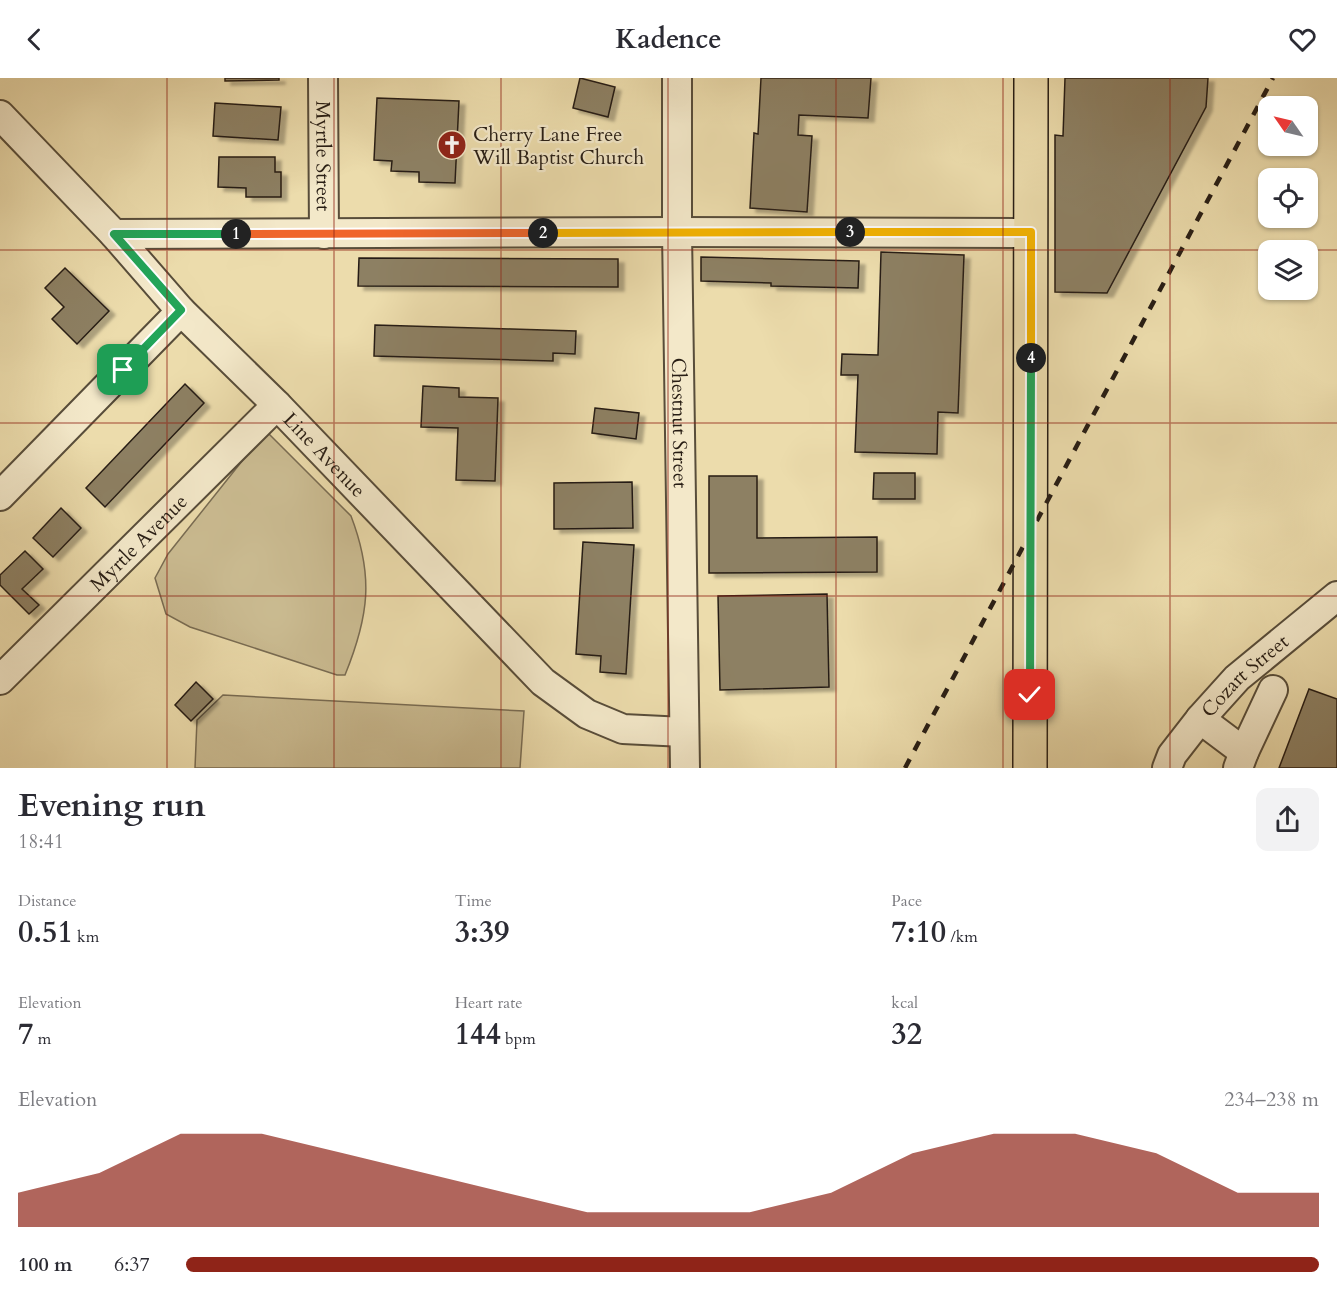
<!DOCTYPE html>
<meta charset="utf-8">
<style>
:root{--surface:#fff;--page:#f2f2f3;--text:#2b2b33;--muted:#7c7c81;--accent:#8f2418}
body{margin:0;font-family:Cardo,serif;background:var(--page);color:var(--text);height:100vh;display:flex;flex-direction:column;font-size:22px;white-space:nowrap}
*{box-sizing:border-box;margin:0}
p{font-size:20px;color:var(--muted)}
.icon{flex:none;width:33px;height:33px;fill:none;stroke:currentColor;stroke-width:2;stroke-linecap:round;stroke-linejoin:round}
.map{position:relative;height:690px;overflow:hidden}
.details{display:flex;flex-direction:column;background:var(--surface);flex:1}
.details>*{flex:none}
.needle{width:39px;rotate:304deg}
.tools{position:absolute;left:1258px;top:18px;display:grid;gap:12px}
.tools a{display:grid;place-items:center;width:60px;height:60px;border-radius:12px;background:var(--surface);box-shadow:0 2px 4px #0004;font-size:30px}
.pin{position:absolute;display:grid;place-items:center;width:51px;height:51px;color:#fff;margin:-26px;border-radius:12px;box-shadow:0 3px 9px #0006}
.km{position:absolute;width:30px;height:30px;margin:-15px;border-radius:50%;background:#222;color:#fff;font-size:16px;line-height:30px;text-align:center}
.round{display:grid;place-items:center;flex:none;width:63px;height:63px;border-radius:12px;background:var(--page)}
.head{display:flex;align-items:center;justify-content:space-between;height:102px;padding:0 18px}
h1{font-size:33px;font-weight:700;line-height:45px}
.figures{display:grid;grid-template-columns:repeat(3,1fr);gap:9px;height:102px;padding:6px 18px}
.figures div{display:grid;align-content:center}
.figures b{font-size:30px;font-weight:700}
.figures small{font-size:16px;font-weight:400}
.figures p{font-size:16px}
.chart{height:168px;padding:12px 18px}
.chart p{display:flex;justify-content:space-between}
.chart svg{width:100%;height:108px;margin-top:6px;fill:var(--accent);opacity:.7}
ul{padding:0 18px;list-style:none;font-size:20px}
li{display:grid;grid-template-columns:96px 72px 1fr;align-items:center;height:45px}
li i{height:15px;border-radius:8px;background:var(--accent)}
header{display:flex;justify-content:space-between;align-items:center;height:78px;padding:0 18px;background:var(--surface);font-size:27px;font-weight:700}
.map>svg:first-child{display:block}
.green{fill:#cbbc92;stroke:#796c53;stroke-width:1.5}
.building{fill:#8d8063;stroke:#271d14;stroke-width:1.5;filter:url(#shadow)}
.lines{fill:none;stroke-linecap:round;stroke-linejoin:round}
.minor-casing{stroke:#584d3a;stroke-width:32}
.major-casing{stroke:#271d14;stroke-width:36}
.minor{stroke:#f3e8c9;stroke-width:28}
.major{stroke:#ecdcac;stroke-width:33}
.rail{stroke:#271d14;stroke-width:4.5;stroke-dasharray:10 10;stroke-linecap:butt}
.split-1-casing{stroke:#fff;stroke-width:12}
.split-2-casing{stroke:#fff;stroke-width:12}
.split-3-casing{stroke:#fff;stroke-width:12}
.split-4-casing{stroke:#fff;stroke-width:12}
.split-5-casing{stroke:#fff;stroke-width:12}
.split-1{stroke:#22a559;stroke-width:8}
.split-2{stroke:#f0652b;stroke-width:8}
.split-3{stroke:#f5b400;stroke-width:8}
.split-4{stroke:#f5b400;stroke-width:8}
.split-5{stroke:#22a559;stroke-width:8}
.grid{fill:none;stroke:#8f2418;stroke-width:1.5;stroke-opacity:0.55}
.labels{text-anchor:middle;stroke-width:4.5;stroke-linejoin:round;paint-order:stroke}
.poi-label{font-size:20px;fill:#271d14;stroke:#f3e8c9;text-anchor:start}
.street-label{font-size:20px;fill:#271d14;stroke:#f3e8c9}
</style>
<header><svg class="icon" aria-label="back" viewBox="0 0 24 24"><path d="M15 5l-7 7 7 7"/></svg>Kadence<svg class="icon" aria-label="heart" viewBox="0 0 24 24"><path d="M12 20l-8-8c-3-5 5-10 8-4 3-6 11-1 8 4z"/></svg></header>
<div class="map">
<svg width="1337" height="690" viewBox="0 0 1337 690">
<defs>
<filter id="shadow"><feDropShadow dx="6" dy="4" stdDeviation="1.5" flood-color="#0004"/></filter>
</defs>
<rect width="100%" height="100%" fill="#ecdcac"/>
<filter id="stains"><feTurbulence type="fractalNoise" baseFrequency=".00333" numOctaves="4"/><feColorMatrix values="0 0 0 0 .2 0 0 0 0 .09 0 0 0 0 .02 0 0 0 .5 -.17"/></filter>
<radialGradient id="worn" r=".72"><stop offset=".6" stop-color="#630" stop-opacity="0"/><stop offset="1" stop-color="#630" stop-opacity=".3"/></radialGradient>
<g class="green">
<path d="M266,353l85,85c23,60 18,100 -6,159h-8l-147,-48 -24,-13 -11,-36 13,-24z"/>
<path d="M223,617l301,16 -4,57h-325l2,-48z"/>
</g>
<g class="building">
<path d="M225,0h54v2l-54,1z"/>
<path d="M580,0l35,9 -7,30 -35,-9z"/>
<path d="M761,0h110l-3,40 -69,-3 -1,20 14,1 -5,76 -57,-4 4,-75 4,1z"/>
<path d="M1065,0h143l-2,29 -99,186 -52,-1v-157l8,1z"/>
<path d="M377,20l82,3 -4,82 -36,-1v-10l-28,-1 1,-10 -18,-1z"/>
<path d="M215,25l66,4 -3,33 -65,-4z"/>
<path d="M219,79h56v15h6v25h-35v-9l-28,-1z"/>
<path d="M881,174l83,3 -6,158 -20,-1 -1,42 -82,-2 3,-77h-17l1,-21 36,1z"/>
<path d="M701,179l158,4 -1,27 -87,-2v-3l-70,-2z"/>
<path d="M359,180l259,1v28l-260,-1z"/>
<path d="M65,190l44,43 -32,33 -25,-25 12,-12 -19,-19z"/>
<path d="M375,247l201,6 -1,23 -22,-1v8l-179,-5z"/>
<path d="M185,306l19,19 -99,104 -19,-19z"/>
<path d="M423,308l36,2v9l39,1 -3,83 -39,-1 2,-52 -37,-1z"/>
<path d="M595,330l44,5 -3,26 -44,-6z"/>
<path d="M874,395h41v26h-42z"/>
<path d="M709,398h48v62l120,-1v35l-168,1z"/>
<path d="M632,404l1,46 -79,1v-46z"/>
<path d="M61,430l20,20 -28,29 -20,-19z"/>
<path d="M583,464l51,3 -8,129 -26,-2 1,-16 -25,-2z"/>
<path d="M25,473l18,18 -21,20 17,16 -10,9 -29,-29v-10z"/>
<path d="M827,516l2,93 -109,3 -2,-94z"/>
<path d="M196,604l17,17 -22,22 -16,-16z"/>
<path d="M1309,611l28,10v69h-58z"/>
</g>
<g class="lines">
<g class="minor-casing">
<g id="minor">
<path id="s1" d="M323,0l1,156"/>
<path id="s2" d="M677,0v154l8,536"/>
<path id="s3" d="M0,37l114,119 67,77 96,94 266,277 44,32 36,15 61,3"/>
<path d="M114,156l563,-2 354,1"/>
<path d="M0,418l181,-185"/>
<path id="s4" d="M0,602l277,-275"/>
<path d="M1200,641l44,33 -6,16"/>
<path d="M1244,674l29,-62"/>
<path id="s5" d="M1167,690l5,-13 28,-36 37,-41 100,-82"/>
</g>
</g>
<g class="major-casing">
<path id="major" d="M1030,690l1,-690"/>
</g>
<use href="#minor" class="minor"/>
<use href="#major" class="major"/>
<path class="rail" d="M905,690l368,-690"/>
</g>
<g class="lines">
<g class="split-1-casing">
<path id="split-1" d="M123,292l58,-60 -67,-76h122"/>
</g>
<g class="split-2-casing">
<path id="split-2" d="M236,156l307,-1"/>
</g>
<g class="split-3-casing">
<path id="split-3" d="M543,155l307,-1"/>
</g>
<g class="split-4-casing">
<path id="split-4" d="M850,154h181v126"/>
</g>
<g class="split-5-casing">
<path id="split-5" d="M1030,617l1,-337"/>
</g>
<use href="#split-1" class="split-1"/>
<use href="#split-2" class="split-2"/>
<use href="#split-3" class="split-3"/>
<use href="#split-4" class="split-4"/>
<use href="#split-5" class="split-5"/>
</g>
<path class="grid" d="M167,0v690M334,0v690M501,0v690M668,0v690M836,0v690M1003,0v690M1170,0v690M0,172h1269M1269,172h39M1308,172h29M0,345h1337M0,518h1337"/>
<defs>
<g id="church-disc" transform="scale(1.5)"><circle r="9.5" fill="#8f2418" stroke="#f3e8c9"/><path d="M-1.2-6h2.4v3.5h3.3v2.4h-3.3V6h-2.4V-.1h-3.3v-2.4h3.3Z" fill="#fff"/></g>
</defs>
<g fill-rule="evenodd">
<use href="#church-disc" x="452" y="67"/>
</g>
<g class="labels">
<g class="poi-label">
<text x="473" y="63">Cherry Lane Free<tspan x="473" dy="23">Will Baptist Church</tspan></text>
</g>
<g class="street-label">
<text dy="7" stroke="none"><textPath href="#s1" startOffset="78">Myrtle Street</textPath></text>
<text dy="7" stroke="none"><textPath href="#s2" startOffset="345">Chestnut Street</textPath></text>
<text dy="7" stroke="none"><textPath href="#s3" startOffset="470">Line Avenue</textPath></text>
<text dy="7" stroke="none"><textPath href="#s4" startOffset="195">Myrtle Avenue</textPath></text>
<text dy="7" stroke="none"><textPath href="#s5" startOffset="122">Cozart Street</textPath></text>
</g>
</g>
<rect width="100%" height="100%" filter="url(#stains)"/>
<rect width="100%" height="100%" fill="url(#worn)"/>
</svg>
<div class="tools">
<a><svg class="needle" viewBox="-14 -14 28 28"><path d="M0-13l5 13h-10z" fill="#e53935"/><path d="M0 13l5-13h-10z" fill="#7c7c81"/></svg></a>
<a><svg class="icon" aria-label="locate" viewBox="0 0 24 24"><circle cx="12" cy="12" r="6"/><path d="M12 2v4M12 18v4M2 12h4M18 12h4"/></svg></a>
<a><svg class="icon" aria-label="layers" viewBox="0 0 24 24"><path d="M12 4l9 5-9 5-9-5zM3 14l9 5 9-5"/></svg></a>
</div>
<div class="pin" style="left:123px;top:292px;background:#1e9e55"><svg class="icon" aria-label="arrive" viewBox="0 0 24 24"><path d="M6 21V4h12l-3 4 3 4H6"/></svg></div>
<div class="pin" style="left:1030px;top:617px;background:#d93025"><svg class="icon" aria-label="check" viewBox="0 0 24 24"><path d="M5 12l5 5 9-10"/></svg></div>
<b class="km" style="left:236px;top:156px">1</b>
<b class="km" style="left:543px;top:155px">2</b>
<b class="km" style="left:850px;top:154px">3</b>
<b class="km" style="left:1031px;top:280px">4</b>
</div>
<section class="details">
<div class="head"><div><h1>Evening run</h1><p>18:41</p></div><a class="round"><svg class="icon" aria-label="share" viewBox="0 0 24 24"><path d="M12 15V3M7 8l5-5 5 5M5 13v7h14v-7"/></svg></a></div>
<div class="figures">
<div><p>Distance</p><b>0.51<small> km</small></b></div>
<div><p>Time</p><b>3:39</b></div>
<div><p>Pace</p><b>7:10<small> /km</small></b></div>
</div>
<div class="figures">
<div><p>Elevation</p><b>7<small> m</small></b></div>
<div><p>Heart rate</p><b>144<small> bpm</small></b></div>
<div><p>kcal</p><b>32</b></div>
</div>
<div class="chart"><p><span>Elevation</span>234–238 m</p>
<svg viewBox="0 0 160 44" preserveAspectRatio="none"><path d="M0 44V30L10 22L20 6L30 6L40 14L50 22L60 30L70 38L80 38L90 38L100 30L110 14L120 6L130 6L140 14L150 30L160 30V44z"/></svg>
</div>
<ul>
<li><b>100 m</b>6:37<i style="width:100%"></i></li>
</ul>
</section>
